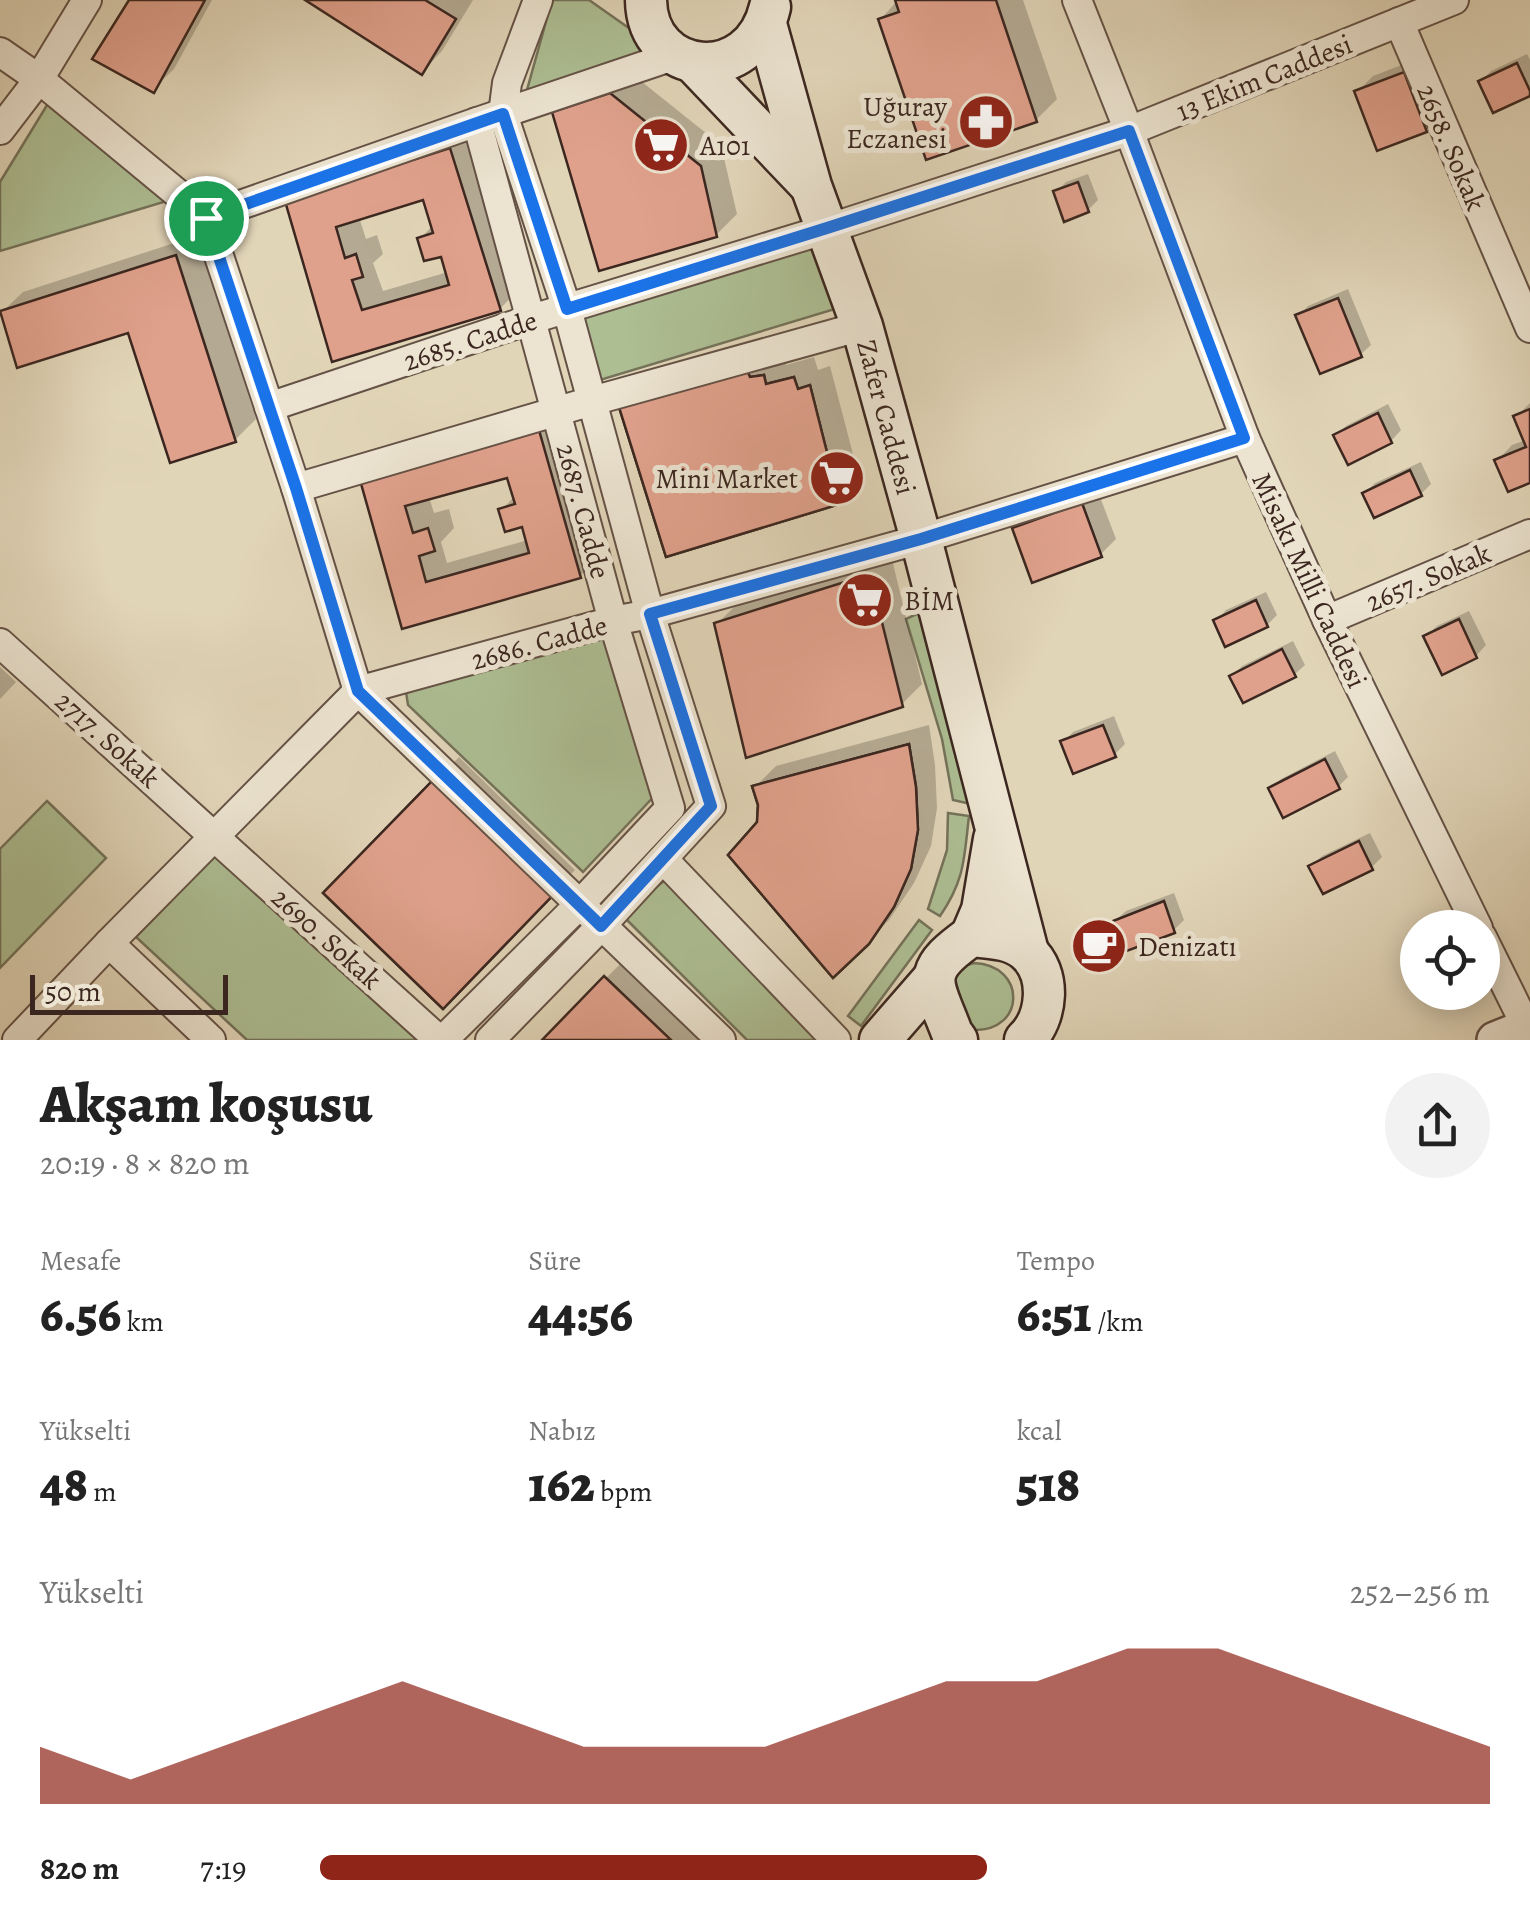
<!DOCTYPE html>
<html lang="tr">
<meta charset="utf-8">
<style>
:root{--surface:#fff;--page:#f2f2f2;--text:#222;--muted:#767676;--accent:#8f2418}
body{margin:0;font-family:Alegreya,serif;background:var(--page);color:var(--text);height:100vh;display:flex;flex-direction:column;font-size:38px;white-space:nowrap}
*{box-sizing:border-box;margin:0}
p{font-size:32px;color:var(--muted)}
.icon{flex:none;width:55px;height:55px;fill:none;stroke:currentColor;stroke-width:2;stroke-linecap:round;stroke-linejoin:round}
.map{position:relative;height:1040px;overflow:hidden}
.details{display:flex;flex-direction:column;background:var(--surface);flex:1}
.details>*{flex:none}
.tools{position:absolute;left:1400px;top:910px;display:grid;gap:20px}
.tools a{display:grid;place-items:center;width:100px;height:100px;border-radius:50%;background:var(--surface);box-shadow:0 5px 25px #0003;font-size:50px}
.scale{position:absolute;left:30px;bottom:25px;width:198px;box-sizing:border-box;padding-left:10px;border:5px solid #3c2720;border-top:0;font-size:28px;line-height:35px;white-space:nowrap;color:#3c2720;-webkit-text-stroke:8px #ece4d1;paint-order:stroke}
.pin{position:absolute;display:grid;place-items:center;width:85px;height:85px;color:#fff;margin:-42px;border:5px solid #fff;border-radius:50%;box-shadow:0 2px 10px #0007}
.round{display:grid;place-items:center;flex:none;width:105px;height:105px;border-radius:52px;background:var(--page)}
.summary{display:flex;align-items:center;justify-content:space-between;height:170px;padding:0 40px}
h1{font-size:55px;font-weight:800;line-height:75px}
.metrics{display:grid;grid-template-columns:repeat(3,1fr);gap:15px;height:170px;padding:10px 40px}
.metrics div{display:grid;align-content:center}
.metrics b{font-size:50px;font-weight:800}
.metrics small{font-size:28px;font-weight:400}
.metrics p{font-size:28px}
.chart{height:280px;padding:20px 40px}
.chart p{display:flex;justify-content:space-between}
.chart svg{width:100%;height:180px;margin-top:10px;fill:var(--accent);opacity:.7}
ul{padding:0 40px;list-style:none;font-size:32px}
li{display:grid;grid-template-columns:160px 120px 1fr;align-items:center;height:75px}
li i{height:25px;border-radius:12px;background:var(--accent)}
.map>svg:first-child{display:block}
.green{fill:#adbe93;stroke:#74725a;stroke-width:2.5}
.shadow{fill:#0003;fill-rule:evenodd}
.building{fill:#e0a18c;stroke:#3c2720;stroke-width:2.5;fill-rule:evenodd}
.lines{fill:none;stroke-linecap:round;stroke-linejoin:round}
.minor-casing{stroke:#655246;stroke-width:32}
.tertiary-casing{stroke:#655246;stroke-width:40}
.secondary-casing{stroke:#3c2720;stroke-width:45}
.minor{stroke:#ece4d1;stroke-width:28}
.tertiary{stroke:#ece4d1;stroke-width:35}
.secondary{stroke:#ece4d1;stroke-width:40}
.route-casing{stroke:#fff;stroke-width:20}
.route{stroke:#1a73e8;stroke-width:12}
.labels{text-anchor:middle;stroke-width:10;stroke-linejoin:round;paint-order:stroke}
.street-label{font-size:28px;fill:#3c2720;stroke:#ece4d1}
.poi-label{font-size:28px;fill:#3c2720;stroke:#ece4d1;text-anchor:start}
</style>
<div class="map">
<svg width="1530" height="1040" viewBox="0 0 1530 1040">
<rect width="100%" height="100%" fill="#e1d5b8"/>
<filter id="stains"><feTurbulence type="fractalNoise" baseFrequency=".002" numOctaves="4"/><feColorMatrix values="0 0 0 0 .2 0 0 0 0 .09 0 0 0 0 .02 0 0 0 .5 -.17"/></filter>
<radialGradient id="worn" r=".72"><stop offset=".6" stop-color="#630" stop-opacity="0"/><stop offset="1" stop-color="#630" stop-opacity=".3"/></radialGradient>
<g class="green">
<path d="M552,0h37l74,52 -136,38z"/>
<path d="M52,97l115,104 -167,50v-69z"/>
<path d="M812,241l23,68 -235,71 -22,-66z"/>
<path d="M921,612l50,192 -18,-4 -11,-61 -36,-120z"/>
<path d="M607,631l51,161 -75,80 -175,-167 -2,-13z"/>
<path d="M47,801l59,57 -106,110v-119z"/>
<path d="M948,813l21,3c-5,42 -4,64 -29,100l-12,-7 19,-59z"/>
<path d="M221,849l201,191h-175l-111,-103z"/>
<path d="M665,880l159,160h-77l-125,-125z"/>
<path d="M919,920l13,10 -71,96 -13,-10z"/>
<path d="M974,963c53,2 52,69 -1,67l-24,-49 15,-15z"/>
</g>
<g class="shadow">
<path d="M132,0h80l-38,69 -21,20z"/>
<path d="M309,0h164l-31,51 -20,21z"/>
<path d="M898,0h125l34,99 -21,21 -156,-100z"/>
<path d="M1527,54l3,6v34l-49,-13 10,-10z"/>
<path d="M1420,58l21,56 -16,16 -68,-38 16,-16z"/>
<path d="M632,74l89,71 16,69 -21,21 -161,-123 21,-20z"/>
<path d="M471,129l49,159 -20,21 -166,50 -46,-158zM425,197l8,28 -13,14 22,14 6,19 -65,19 -10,-28 10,-9 -6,-19 -11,4 -7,-22z"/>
<path d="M1088,174l10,26 -10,10 -32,-18 10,-10z"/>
<path d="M196,236l60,183 -21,21 -105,-110 -128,-18 21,-20z"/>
<path d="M1348,289l23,56 -11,10 -62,-39 10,-10z"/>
<path d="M784,356l2,9 28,-8 4,13 12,-4 30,115 -21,20 -217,-93z"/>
<path d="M1530,403v77l-33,-19 15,-16 14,-5 -10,-23z"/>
<path d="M1388,404l13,26 -10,11 -42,21 -13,-26 10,-10z"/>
<path d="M560,411l41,144 -21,21 -176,50 -21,-166zM509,475l6,21 -14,14 23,14 4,16 -81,23 -6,-21 13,-14 -5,-19 -15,4 -5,-16z"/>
<path d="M1421,462l10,22 -10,10 -56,-1 10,-10z"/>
<path d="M1097,489l19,50 -16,16 -86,-26 16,-16z"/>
<path d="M891,555l31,129 -21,21 -184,-81 21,-21z"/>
<path d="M1266,592l11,23 -10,10 -51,-4 10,-11z"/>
<path d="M1469,611l17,34 -10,11 -50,-20 11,-10z"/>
<path d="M1293,641l12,24 -11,10 -62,1 10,-10z"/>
<path d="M0,667l16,15 -16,17z"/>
<path d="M1114,716l11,28 -10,10 -52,-12 10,-10z"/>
<path d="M929,725l6,40 2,43 -6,38 -17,37 -25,37 -22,22 -108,-119 2,-19 -6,-17 21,-21z"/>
<path d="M1335,751l13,26 -10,10 -67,2 10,-10z"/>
<path d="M459,757l116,113 -132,136 -117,-113z"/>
<path d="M1370,833l12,24 -10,10 -60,-1 10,-10z"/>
<path d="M1174,893l10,27 -10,10 -59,-9 11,-10z"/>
<path d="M627,957l85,83h-167z"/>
</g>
<g class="building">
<path d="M129,0h76l-51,93 -62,-34z"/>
<path d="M305,0h120l31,19 -34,56z"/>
<path d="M895,0h101l41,122 -111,38 -48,-141 21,-7z"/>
<path d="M1517,63l13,28v5l-37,17 -15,-32z"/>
<path d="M1404,72l23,60 -50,19 -23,-60z"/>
<path d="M610,93l91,73 16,71 -118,34 -47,-159z"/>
<path d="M450,148l51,163 -169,51 -47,-161zM423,200l10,33 -16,5 7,23 17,-4 8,28 -87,25 -10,-30 11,-3 -7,-23 -11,4 -9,-31z"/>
<path d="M1078,182l11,30 -25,10 -11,-31z"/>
<path d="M176,255l60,187 -66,21 -42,-130 -111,35 -17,-57z"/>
<path d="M1338,298l24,59 -42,17 -25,-59z"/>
<path d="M745,366l5,11 14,-2 2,9 28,-7 4,12 12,-4 30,119 -174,53 -47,-150zM764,419l5,15 -14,7 -2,11 8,6 15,-3 5,19 -82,24 -6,-20 9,-2 4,-4 1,-5 -6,-9 -12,2 -5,-16z"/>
<path d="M745,366l5,11 14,-2 2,9 28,-7 4,12 12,-4 30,119 -174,53 -47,-150z"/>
<path d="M1530,409v74l-22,9 -14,-32 32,-13 -13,-31z"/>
<path d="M1378,413l14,30 -44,22 -15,-30z"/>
<path d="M539,430l42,148 -179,51 -42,-149zM507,478l8,26 -17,5 7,23 17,-5 7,26 -103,29 -7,-26 16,-5 -7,-23 -15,5 -8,-27z"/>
<path d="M1410,470l12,26 -48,22 -12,-25z"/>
<path d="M1082,503l20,54 -70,26 -20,-55z"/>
<path d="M870,574l33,133 -157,51 -32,-135z"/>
<path d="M1256,600l12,27 -43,20 -12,-27z"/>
<path d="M1459,619l18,39 -35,17 -19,-39z"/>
<path d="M1282,649l14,28 -53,26 -14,-27z"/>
<path d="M1103,725l13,32 -43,17 -13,-33z"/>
<path d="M909,744l7,43 2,43 -7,39 -17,38 -25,37 -36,34 -105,-123 29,-33 1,-17 -6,-19zM869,799l2,22 -4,29 -9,29 -13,22 -13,14 -20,-20 9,-14 -2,-8 -5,-4 -8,1 -9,8 -20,-24 13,-19 -2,-13 34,-10v7l4,5 9,2 8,-2 4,-7 -3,-12z"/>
<path d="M909,744l7,43 2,43 -7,39 -17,38 -25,37 -36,34 -105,-123 29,-33 1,-17 -6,-19z"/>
<path d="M1325,759l15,30 -57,29 -15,-30z"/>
<path d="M437,776l119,116 -113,117 -120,-116zM437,833l62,58 -21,22 -13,-9 -10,4 -2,10 10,11 -21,21 -61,-58 22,-24 11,8 6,-2 4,-9 -7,-10z"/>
<path d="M437,776l119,116 -113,117 -120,-116z"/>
<path d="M1359,841l14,29 -50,24 -15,-28z"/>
<path d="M1164,901l11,32 -51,19 -11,-31z"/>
<path d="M604,976l67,64h-129z"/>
</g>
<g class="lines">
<g class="minor-casing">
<g id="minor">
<path d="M1077,0l52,131 116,307 82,182 151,308"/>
<path d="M1399,22l131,306"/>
<path d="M0,52l39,27 167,138 90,271 62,203 363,349"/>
<path d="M0,130l39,-51 48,-79"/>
<path d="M206,217l271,-95 199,-67"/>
<path d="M269,407l263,-88 295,-90 302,-98 325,-131"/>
<path d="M296,488l296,-87 270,-75"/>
<path d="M1327,620l203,-86"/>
<path d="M0,643l439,397"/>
<path d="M663,859l173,181"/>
<path d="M1482,937l48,97"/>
<path d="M109,943l102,97"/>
<path d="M17,1040l92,-97 249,-252 255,-70 37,-7 271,-75 324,-101"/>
<path d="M443,1040l136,-135 91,-97 -57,-187 -136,-499"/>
<path d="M490,1040l111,-114 110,-120 -61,-192 -83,-305 -64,-195 4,-31 31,-83"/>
</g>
</g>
<g class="tertiary-casing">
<path id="tertiary" d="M1495,1040l35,-14"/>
</g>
<g class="secondary-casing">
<g id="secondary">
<path d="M646,0c1,77 105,88 124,7"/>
<path d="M766,24l45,162 51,140 59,213 107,413"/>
<path d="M693,62l115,121"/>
<path d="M971,936l11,-26 12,-71"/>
<path d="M880,1040l53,-61"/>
<path d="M957,1040l-5,-7c-20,-53 -33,-60 19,-97 19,2 40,2 55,15 26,22 22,67 -1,89"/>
</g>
</g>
<use href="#minor" class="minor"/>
<use href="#tertiary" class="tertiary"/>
<use href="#secondary" class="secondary"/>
</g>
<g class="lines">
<g class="route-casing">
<path id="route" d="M503,114l64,195 260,-81 302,-97 115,307 -323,101 -271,75 61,192 -110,120 -243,-235 -62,-203 -90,-270z"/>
</g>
<use href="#route" class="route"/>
</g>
<defs>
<g id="pharmacy-disc" transform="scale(2.875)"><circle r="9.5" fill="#8f2418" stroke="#ece4d1"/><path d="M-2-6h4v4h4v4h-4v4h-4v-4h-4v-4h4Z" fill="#fff"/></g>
<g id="supermarket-disc" transform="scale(2.875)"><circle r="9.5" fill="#8f2418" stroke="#ece4d1"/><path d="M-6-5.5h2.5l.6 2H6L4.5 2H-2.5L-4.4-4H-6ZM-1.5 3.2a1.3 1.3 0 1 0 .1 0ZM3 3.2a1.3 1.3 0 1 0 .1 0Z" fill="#fff"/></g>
<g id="cafe-disc" transform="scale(2.875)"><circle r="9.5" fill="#8f2418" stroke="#ece4d1"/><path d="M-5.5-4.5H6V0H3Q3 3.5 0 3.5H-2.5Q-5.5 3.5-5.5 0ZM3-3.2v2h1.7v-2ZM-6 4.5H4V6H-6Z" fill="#fff"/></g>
</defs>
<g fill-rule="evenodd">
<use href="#pharmacy-disc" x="986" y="122"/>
<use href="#supermarket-disc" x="661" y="145"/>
<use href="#supermarket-disc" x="837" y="478"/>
<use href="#supermarket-disc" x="865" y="600"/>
<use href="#cafe-disc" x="1099" y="946"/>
</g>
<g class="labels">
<g class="street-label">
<text transform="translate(1264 77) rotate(-22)" y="10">13 Ekim Caddesi</text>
<text transform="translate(1452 147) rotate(67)" y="10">2658. Sokak</text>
<text transform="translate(470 340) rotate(-18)" y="10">2685. Cadde</text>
<text transform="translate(887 417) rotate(75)" y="10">Zafer Caddesi</text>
<text transform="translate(584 511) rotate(75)" y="10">2687. Cadde</text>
<text transform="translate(1428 577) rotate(-23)" y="10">2657. Sokak</text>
<text transform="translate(1310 580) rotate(65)" y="10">Misakı Milli Caddesi</text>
<text transform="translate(539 642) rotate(-15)" y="10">2686. Cadde</text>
<text transform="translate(108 739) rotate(42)" y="10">2717. Sokak</text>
<text transform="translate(327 938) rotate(42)" y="10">2690. Sokak</text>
</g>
<g class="poi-label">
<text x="947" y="116" text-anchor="end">Uğuray<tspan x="947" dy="32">Eczanesi</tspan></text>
<text x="700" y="155">A101</text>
<text x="798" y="488" text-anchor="end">Mini Market</text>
<text x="904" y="610">BİM</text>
<text x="1138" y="956">Denizatı</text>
</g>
</g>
<rect width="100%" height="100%" filter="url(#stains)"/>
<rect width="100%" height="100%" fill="url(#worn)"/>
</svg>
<div class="tools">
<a><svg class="icon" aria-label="locate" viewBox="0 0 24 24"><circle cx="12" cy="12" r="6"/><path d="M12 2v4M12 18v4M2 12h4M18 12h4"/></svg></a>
</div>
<div class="scale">50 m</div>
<div class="pin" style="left:206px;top:218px;background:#1e9e55"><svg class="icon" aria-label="arrive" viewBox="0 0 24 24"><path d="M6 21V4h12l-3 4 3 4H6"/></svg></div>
</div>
<section class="details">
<div class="summary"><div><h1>Akşam koşusu</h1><p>20:19 · 8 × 820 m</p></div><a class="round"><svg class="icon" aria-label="share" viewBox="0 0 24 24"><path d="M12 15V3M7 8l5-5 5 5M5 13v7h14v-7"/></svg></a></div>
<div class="metrics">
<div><p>Mesafe</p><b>6.56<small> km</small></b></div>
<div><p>Süre</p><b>44:56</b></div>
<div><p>Tempo</p><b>6:51<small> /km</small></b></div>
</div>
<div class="metrics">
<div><p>Yükselti</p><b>48<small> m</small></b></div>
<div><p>Nabız</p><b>162<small> bpm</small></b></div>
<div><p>kcal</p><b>518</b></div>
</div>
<div class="chart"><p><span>Yükselti</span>252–256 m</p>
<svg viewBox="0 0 160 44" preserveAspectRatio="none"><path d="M0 44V30L10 38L20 30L30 22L40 14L50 22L60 30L70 30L80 30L90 22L100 14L110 14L120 6L130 6L140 14L150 22L160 30V44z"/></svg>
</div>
<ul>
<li><b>820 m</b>7:19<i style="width:57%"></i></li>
</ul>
</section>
